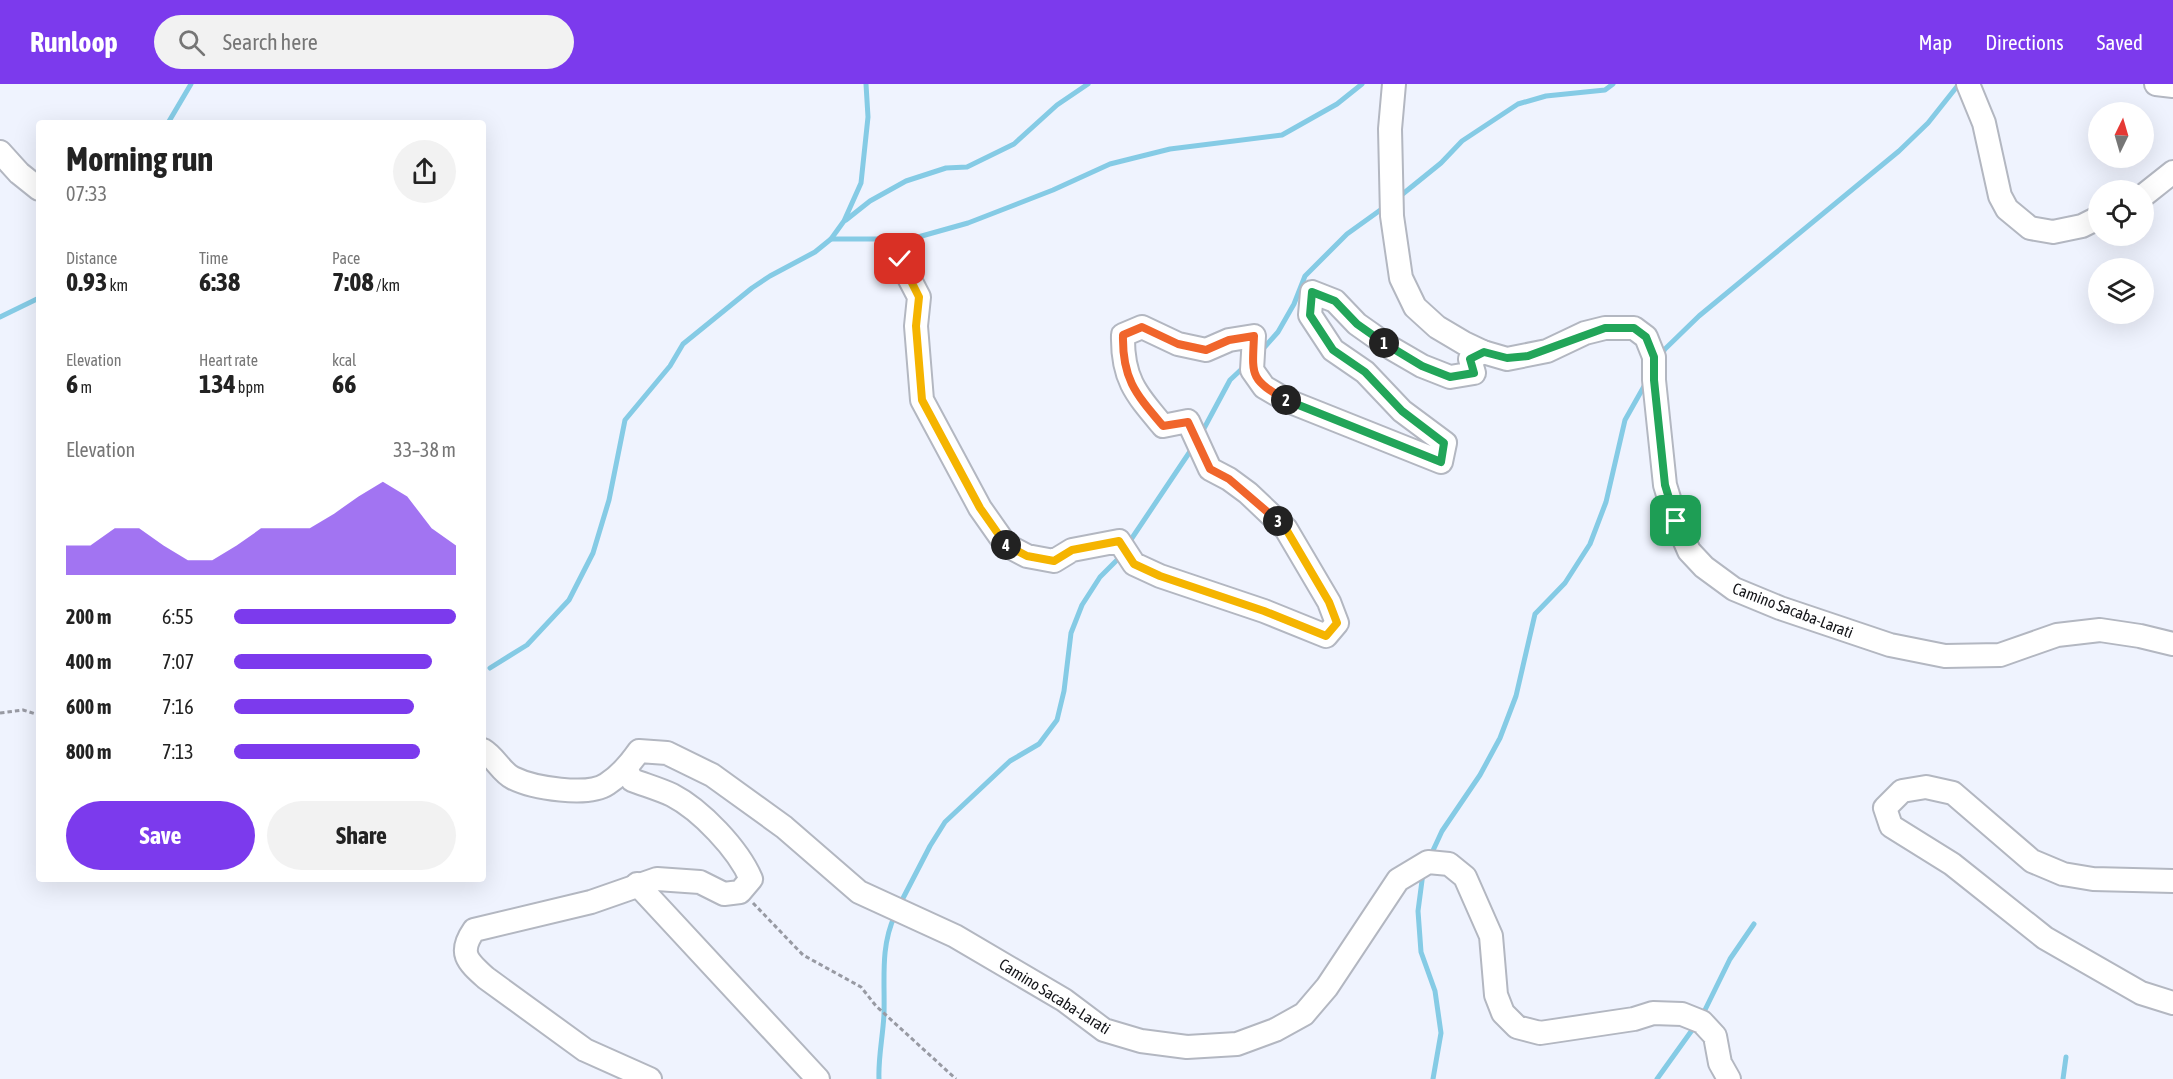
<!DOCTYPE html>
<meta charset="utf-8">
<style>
:root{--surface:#fff;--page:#f2f2f2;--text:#222;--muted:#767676;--accent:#7c3aed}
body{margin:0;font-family:"Asap Condensed",sans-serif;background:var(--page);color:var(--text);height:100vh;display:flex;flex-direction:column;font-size:22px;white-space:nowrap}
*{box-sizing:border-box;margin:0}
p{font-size:20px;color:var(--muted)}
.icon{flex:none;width:33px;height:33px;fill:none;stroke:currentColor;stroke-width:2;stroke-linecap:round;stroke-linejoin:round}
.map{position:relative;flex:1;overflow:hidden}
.panel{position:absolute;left:36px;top:36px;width:450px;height:762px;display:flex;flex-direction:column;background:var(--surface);border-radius:6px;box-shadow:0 6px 24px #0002}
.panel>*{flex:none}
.needle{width:39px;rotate:5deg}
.buttons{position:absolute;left:2088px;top:18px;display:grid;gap:12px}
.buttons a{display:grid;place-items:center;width:66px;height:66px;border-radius:50%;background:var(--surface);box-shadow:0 6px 24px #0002;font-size:30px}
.pin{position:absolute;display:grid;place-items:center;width:51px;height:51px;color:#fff;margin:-26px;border-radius:12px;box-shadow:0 3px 9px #0006}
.km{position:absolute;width:30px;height:30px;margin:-15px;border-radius:50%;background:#222;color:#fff;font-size:16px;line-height:30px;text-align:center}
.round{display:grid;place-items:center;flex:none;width:63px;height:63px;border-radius:32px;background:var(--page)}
.headline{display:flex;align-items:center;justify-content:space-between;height:102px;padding:0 30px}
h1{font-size:33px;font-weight:700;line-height:45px}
.metrics{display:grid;grid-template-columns:repeat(3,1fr);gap:9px;height:102px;padding:6px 30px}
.metrics div{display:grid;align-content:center}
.metrics b{font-size:26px;font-weight:700}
.metrics small{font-size:16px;font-weight:400}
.metrics p{font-size:16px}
.chart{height:168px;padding:12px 30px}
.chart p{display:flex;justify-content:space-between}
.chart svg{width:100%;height:108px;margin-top:6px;fill:var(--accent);opacity:.7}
.button{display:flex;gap:12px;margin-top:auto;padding:12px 30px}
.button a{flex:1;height:69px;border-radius:36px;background:var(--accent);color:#fff;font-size:24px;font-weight:700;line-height:69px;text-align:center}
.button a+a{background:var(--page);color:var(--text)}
ul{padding:0 30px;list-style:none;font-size:20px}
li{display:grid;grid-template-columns:96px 72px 1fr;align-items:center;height:45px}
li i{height:15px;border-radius:8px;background:var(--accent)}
header{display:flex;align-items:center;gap:36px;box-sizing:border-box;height:84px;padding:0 30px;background:var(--accent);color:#fff}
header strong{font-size:28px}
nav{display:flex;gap:33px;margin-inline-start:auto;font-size:21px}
.search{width:420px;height:54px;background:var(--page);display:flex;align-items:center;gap:15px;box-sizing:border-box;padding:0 21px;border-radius:33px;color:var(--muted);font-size:22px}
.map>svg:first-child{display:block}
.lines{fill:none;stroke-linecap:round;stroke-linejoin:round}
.stream{stroke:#85cbe5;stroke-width:5}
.minor-casing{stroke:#b3b7c1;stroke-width:26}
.path{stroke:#989aa3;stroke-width:3;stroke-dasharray:4.5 3;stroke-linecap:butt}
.minor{stroke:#fff;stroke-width:22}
.split-1-casing{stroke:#fff;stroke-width:12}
.split-2-casing{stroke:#fff;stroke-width:12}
.split-3-casing{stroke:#fff;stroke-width:12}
.split-4-casing{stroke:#fff;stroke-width:12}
.split-5-casing{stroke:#fff;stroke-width:12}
.split-1{stroke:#22a559;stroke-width:8}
.split-2{stroke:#22a559;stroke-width:8}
.split-3{stroke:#f0652b;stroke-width:8}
.split-4{stroke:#f5b400;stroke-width:8}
.split-5{stroke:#f5b400;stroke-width:8}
.labels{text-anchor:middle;stroke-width:5;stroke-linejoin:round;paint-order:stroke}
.street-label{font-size:16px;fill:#15161a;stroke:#fff}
</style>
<header>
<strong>Runloop</strong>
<div class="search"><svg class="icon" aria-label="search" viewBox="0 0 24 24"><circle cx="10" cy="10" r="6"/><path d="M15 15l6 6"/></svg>Search here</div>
<nav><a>Map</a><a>Directions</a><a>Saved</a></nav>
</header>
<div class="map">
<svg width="2173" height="995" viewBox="0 0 2173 995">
<rect width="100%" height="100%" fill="#eff3fe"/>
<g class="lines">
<g class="stream">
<path d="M168,39l23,-39"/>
<path d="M1399,113l42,-34 21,-22 56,-37 28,-8 59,-6 8,-6"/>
<path d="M846,136l24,-19 36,-20 40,-13 21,-1 47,-23 43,-39 31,-21"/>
<path d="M831,155h80l57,-16 85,-33 57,-26 60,-15 112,-14 55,-31 25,-20"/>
<path d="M0,233l39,-19"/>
<path d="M1262,266l16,-18 16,-28 11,-28 42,-42 39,-28"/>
<path d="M1660,273l5,-8 34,-33 200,-165 29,-28 31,-39"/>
<path d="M1201,350l29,-54 16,-15"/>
<path d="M1128,460l65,-97"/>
<path d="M490,584l37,-23 42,-45 24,-47 16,-53 16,-80 45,-54 13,-22 69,-56 18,-12 45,-24 16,-13 13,-18 17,-38 7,-66 -2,-33"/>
<path d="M1430,773l12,-26 38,-56 20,-37 16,-42 19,-82 30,-31 25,-39 16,-42 19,-82 22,-39"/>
<path d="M1423,789l-5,38 3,41 14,39 6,42 -8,46"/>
<path d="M900,820l30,-58 15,-24 65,-61 29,-17 18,-24 7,-29 7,-58 11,-28 18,-28 22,-22"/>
<path d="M1702,932l28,-57 24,-35"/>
<path d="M879,995c-1,-21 4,-43 5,-65 1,-34 -4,-67 11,-99"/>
<path d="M1657,995l38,-53"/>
<path d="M2063,995l3,-22"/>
</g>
<g class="minor-casing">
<g id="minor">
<path d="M1394,0l-4,45 2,87 9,62 14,29 22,20 27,16 19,9 24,7 40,-8 38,-18 20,-5h29l12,9 8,20v23l11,105 11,36 13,30 15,16 30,22 46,19 110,37 55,11 55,-1 57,-20 43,-5 40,6 33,8"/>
<path d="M1968,0l16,39 16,73 7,13 23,19 23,4 29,-6 16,-8"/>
<path d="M2156,0l17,2"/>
<path d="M0,68l19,21 20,16"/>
<path d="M2144,111l29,-23"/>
<path d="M894,165l25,48 -3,29 6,74 58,108 26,37 21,11 27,5 18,-11 47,-9 15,23 26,12 104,35 62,25 11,-13 -8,-21 -43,-73 -38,-36 -19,-14 -19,-10 -22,-48 -25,5c-27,-32 -41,-47 -40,-91l19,-8 36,17 28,6 23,-10 25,-4 -2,34 12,17 24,14 153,61 4,-19 -43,-32 -37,-39 -32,-22 -23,-35 2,-23 23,9 22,23 34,24 31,18 28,11 24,-4 -4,-14 13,-7"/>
<path d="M483,666c12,7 18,22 30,28 20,10 75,19 94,6 14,-9 23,-20 32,-33l28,2 45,22 72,52 75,65 96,44 109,64 40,30 37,11 46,6 50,-3 38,-14 29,-16 23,-27 71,-107 30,-18 21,2 16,13 26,59 5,59 7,18 14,14 23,6 94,-14 19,-6 29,1 20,8 13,14 5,27 9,16"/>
<path d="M626,685l6,11c13,5 27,9 40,15 29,15 66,54 79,84l-11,13 -16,2 -24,-12 -43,-3 -66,23 -117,28c-16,23 -7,31 12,48l99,72 65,29"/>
<path d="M2173,797l-80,-2 -30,-5 -31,-13 -79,-68 -27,-6 -24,4 -17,17 6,18 61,38 93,74 96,55 32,10"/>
<path d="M637,800l181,195"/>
</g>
</g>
<g class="path">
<path d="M0,629l23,-3 16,5"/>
<path d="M753,819l50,52 58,32 15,19 80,73"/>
</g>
<use href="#minor" class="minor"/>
</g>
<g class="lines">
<g class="split-1-casing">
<path id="split-1" d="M1384,259l38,23 28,11 24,-4 -4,-14 14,-7 23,6 21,-2 77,-28h29l12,9 8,20v23l11,105 11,36"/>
</g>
<g class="split-2-casing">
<path id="split-2" d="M1286,316l155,62 3,-19 -42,-32 -37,-39 -32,-22 -23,-35 2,-23 23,9 22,23 27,19"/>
</g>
<g class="split-3-casing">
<path id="split-3" d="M1278,437l-49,-42 -19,-10 -22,-47 -25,4c-27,-32 -41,-47 -40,-91l19,-8 36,17 28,6 23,-10 25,-4c-2,41 -4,43 32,64"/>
</g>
<g class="split-4-casing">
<path id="split-4" d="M1006,461l21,11 27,5 18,-11 47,-9 15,23 26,12 104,35 62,25 11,-13 -8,-21 -43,-73 -8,-8"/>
</g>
<g class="split-5-casing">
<path id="split-5" d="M900,175l19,38 -3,29 6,74 58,108 26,37"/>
</g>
<use href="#split-1" class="split-1"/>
<use href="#split-2" class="split-2"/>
<use href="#split-3" class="split-3"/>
<use href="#split-4" class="split-4"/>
<use href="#split-5" class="split-5"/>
</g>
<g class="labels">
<g class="street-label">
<text transform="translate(1793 526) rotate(21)" y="6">Camino Sacaba-Larati</text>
<text transform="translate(1055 912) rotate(32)" y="6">Camino Sacaba-Larati</text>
</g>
</g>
</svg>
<div class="buttons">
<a><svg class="needle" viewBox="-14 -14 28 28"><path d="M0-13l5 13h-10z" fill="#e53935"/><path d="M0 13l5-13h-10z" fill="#767676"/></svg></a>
<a><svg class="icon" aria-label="locate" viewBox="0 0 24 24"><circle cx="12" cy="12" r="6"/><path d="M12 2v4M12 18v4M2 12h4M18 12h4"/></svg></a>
<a><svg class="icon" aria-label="layers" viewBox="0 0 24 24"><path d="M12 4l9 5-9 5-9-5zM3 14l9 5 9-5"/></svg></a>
</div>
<div class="pin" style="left:1676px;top:437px;background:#1e9e55"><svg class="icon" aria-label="arrive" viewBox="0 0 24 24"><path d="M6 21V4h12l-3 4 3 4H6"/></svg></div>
<div class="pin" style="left:900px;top:175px;background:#d93025"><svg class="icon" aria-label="check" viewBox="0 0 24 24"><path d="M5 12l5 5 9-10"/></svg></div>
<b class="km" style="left:1384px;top:259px">1</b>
<b class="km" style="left:1286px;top:316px">2</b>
<b class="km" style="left:1278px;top:437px">3</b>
<b class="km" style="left:1006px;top:461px">4</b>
<section class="panel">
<div class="headline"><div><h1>Morning run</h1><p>07:33</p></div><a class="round"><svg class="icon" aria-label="share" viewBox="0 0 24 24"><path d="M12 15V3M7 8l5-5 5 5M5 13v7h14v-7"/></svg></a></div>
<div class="metrics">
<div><p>Distance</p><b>0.93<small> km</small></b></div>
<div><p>Time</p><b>6:38</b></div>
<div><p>Pace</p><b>7:08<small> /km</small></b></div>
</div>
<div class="metrics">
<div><p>Elevation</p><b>6<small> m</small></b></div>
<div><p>Heart rate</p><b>134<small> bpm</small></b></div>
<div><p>kcal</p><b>66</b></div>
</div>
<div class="chart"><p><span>Elevation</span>33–38 m</p>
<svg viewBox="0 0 160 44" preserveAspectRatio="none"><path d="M0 44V32L10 32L20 25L30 25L40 32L50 38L60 38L70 32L80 25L90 25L100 25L110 19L120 12L130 6L140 12L150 25L160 32V44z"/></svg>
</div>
<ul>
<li><b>200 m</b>6:55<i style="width:100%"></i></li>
<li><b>400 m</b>7:07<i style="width:89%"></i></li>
<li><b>600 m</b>7:16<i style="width:81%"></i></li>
<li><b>800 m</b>7:13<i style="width:84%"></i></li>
</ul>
<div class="button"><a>Save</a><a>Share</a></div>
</section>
</div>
